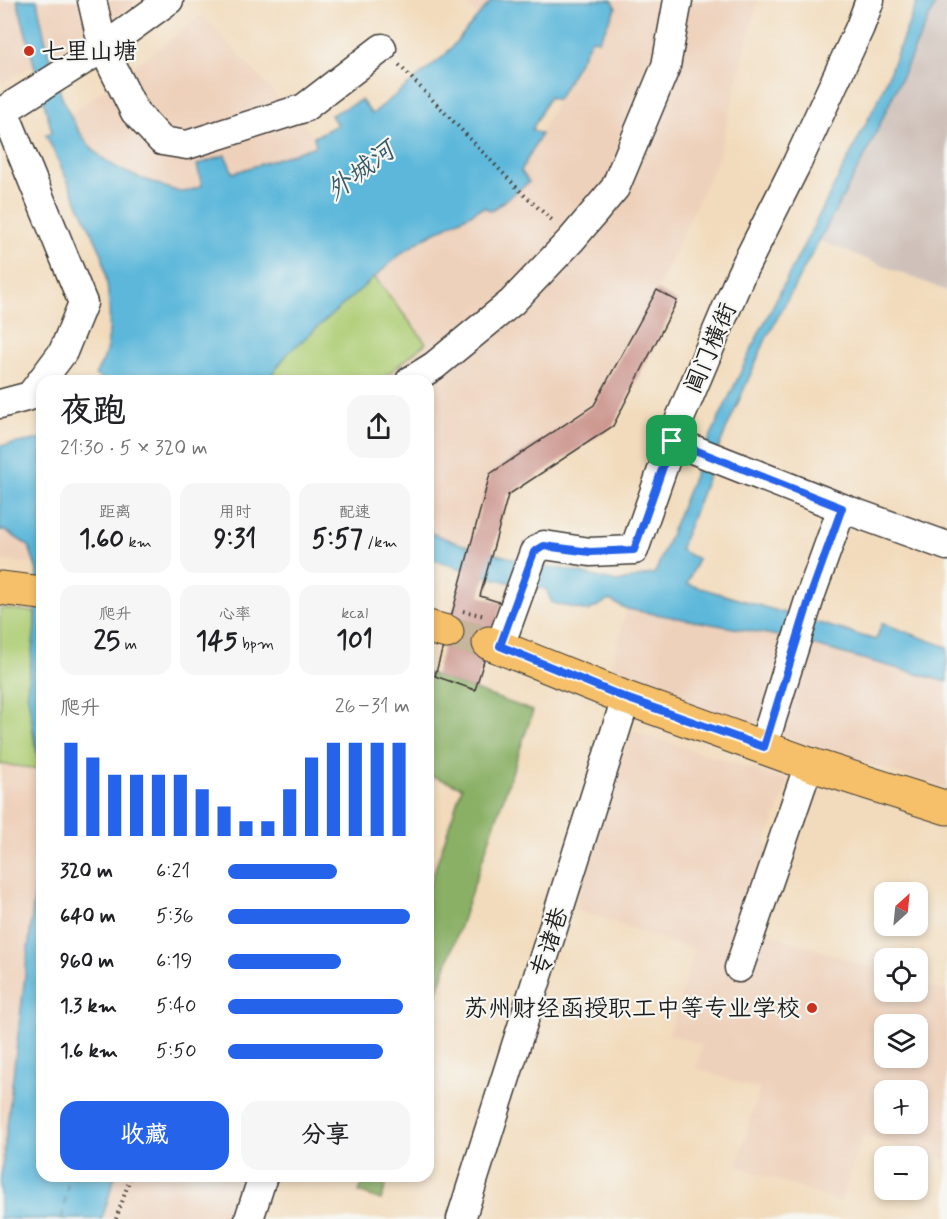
<!DOCTYPE html>
<html lang="zh">
<meta charset="utf-8">
<style>
:root{--surface:#fff;--page:#f6f6f6;--text:#202124;--muted:#757577;--accent:#2563eb}
body{margin:0;font-family:Mynerve,"LXGW WenKai TC",sans-serif;background:var(--page);color:var(--text);height:100vh;display:flex;flex-direction:column;font-size:22px;white-space:nowrap}
*{box-sizing:border-box;margin:0}
p{font-size:20px;color:var(--muted)}
.icon{flex:none;width:33px;height:33px;fill:none;stroke:currentColor;stroke-width:2;stroke-linecap:round;stroke-linejoin:round}
.map{position:relative;flex:1;overflow:hidden}
.drawer{position:absolute;left:36px;top:375px;width:398px;height:807px;display:flex;flex-direction:column;background:var(--surface);border-radius:18px;box-shadow:0 3px 9px #0003}
.drawer>*{flex:none}
.needle{width:39px;rotate:27deg}
.buttons{position:absolute;left:874px;top:882px;display:grid;gap:12px}
.buttons a{display:grid;place-items:center;width:54px;height:54px;border-radius:12px;background:var(--surface);box-shadow:0 3px 9px #0003;font-size:30px}
.pin{position:absolute;display:grid;place-items:center;width:51px;height:51px;color:#fff;margin:-26px;border-radius:12px;box-shadow:0 3px 9px #0006}
.round{display:grid;place-items:center;flex:none;width:63px;height:63px;border-radius:18px;background:var(--page)}
.overview{display:flex;align-items:center;justify-content:space-between;height:102px;padding:0 24px}
h1{font-size:33px;font-weight:700;line-height:45px}
.metrics{display:grid;grid-template-columns:repeat(3,1fr);gap:9px;height:102px;padding:6px 24px}
.metrics div{display:grid;align-content:center;border-radius:15px;background:var(--page);text-align:center}
.metrics b{font-size:26px;font-weight:700}
.metrics small{font-size:16px;font-weight:400}
.metrics p{font-size:16px}
.chart{height:168px;padding:12px 24px}
.chart p{display:flex;justify-content:space-between}
.chart svg{width:100%;height:108px;margin-top:6px;stroke:var(--accent);stroke-width:6}
.cta{display:flex;gap:12px;margin-top:auto;padding:12px 24px}
.cta a{flex:1;height:69px;border-radius:18px;background:var(--accent);color:#fff;font-size:24px;font-weight:700;line-height:69px;text-align:center}
.cta a+a{background:var(--page);color:var(--text)}
ul{padding:0 24px;list-style:none;font-size:20px}
li{display:grid;grid-template-columns:96px 72px 1fr;align-items:center;height:45px}
li i{height:15px;border-radius:8px;background:var(--accent)}
.map>svg:first-child{display:block}
.built{fill:#eed1bb;fill-rule:evenodd}
.industrial{fill:#cfc1ba}
.green{fill:#aecd75;stroke:#657448;stroke-width:1.5}
.forest{fill:#8ab066;stroke:#536641;stroke-width:1.5}
.water{fill:#5cb7da;stroke:#3c6a7b;stroke-width:1.5}
.lines{fill:none;stroke-linecap:round;stroke-linejoin:round}
.ferry{stroke:#365a68;stroke-width:1.5;stroke-dasharray:8 6;stroke-linecap:butt}
.building{fill:#cc968e}
.major-tunnel{stroke:#c7b59c;stroke-width:33;stroke-dasharray:33 16;stroke-linecap:butt}
.minor-casing{stroke:#3c3934;stroke-width:31}
.major-casing{stroke:#3c3934;stroke-width:35}
.path{stroke:#3c3934;stroke-width:4;stroke-dasharray:1.5 4.5;stroke-linecap:butt}
.minor{stroke:#fff;stroke-width:28}
.major{stroke:#f6c06b;stroke-width:33}
.route-casing{stroke:#fff;stroke-width:12}
.route{stroke:#2563eb;stroke-width:8}
.poi-dot{fill:#c8321e;stroke:#f6f6f2;stroke-width:2}
.labels{text-anchor:middle;stroke-width:4.5;stroke-linejoin:round;paint-order:stroke}
.poi-label{font-size:24px;fill:#1c1c1c;stroke:#f6f6f2;text-anchor:start}
.street-label{font-size:24px;fill:#1c1c1c;stroke:#f6f6f2}
.water-label{font-size:26px;font-style:italic;fill:#365a68;stroke:#f6f6f2}
</style>
<div class="map">
<svg width="947" height="1219" viewBox="0 0 947 1219">
<rect width="100%" height="100%" fill="#f6f6f2"/>
<filter id="ink" filterUnits="userSpaceOnUse"><feTurbulence type="fractalNoise" baseFrequency=".0167" numOctaves="2"/><feDisplacementMap in="SourceGraphic" scale="12" xChannelSelector="R" yChannelSelector="G"/><feConvolveMatrix kernelMatrix="1 2 1 2 8 2 1 2 1" color-interpolation-filters="sRGB"/></filter>
<filter id="wash" filterUnits="userSpaceOnUse"><feTurbulence type="fractalNoise" baseFrequency=".008" numOctaves="4" result="noise"/><feDisplacementMap in="SourceGraphic" scale="24" xChannelSelector="R" yChannelSelector="G"/><feGaussianBlur stdDeviation="1.35" result="paint"/><feColorMatrix in="noise" values="0 0 0 0 0 0 0 0 0 0 0 0 0 0 0 0 0 1.4 0 .05"/><feComposite in="paint" operator="in"/></filter>
<g filter="url(#wash)">
<rect width="100%" height="100%" fill="#f2dbbc"/>
<g class="built">
<path d="M0,0h138l-31,23 -107,61z"/>
<path d="M463,0h29l-14,17z"/>
<path d="M612,0h146l-40,158 -61,132 20,11 -64,125 -105,69 -16,58 -64,-21v-151h-48l46,-38 -52,-67 28,-23 24,-16 103,-55 -8,-11 36,-71 35,-61 7,1 17,-32z"/>
<path d="M203,15l111,122 3,9 -84,27 -8,-18 -28,10 5,21 -18,6 -49,-16 -29,-15 -8,-7 -15,-19 -12,-21z"/>
<path d="M0,530l6,1 23,15 6,18 -35,-4z"/>
<path d="M627,609l152,27 168,46v107l-340,-111z"/>
<path d="M631,731l158,50 -24,63 22,7 -29,79 127,42v20h33v-10l29,10v168l-84,-24 -23,66 -103,-36 22,-76 -63,-22 6,-23 -33,-11 26,-84 -121,-41zM885,1024h33v34h-33zM885,1090h33v34h-33z"/>
<path d="M3,764l37,5 2,15 -5,91 -37,310v-397z"/>
<path d="M115,1176h133l-16,43h-130z"/>
</g>
<path class="industrial" d="M937,0h10v291l-128,-51 49,-90z"/>
<g class="green">
<path d="M374,276l52,67 -46,38h-113l20,-27z"/>
<path d="M0,608l35,4 -2,121 7,36 -40,-5z"/>
</g>
<g class="forest">
<path d="M428,673l105,38 -105,309v-130l34,-103 -30,-11 -4,-9z"/>
<path d="M365,1176h24l-8,24 -22,-8z"/>
</g>
<g class="water">
<path d="M17,0h20c10,50 23,121 63,156 14,12 31,19 49,25 10,3 25,11 35,11 6,-1 13,-5 18,-6l-5,-21 28,-10 8,18 83,-27 -2,-9 23,-12 -6,-10 30,-15 11,14 73,-59 47,-55h120l4,8 -17,32 -7,-1 -35,61 -8,-3 -17,33 9,4 -20,37 8,11 -38,29 -7,-4 -58,30 -24,16 -115,101 -20,27h-165l1,-2 -8,-4c3,-6 7,-11 9,-17 10,-29 4,-74 -2,-104l-56,-119 6,-3z"/>
<path d="M918,0h19l-69,150 -102,189 -46,105 -40,106 18,9 -11,25 189,56 6,-17 65,24v35l-168,-46 -152,-27 -18,-9 -21,11 -36,-8 -6,-14c-41,-5 -80,-19 -118,-31v-26l33,12 64,18 19,5 20,2 53,13 38,-9 50,-125 54,-115 121,-237z"/>
<path d="M42,439v341l-15,-89 8,-63 2,-57 -8,-25 -23,-15 -6,-1v-84z"/>
<path d="M42,784v392h73l-13,43h-102v-34l37,-310z"/>
</g>
<g class="lines">
<path class="ferry" d="M62,1219l7,-43"/>
</g>
<g id="blocks">
<path class="building" d="M657,290l20,11 -64,125 -105,69 -28,101 22,7 -27,87 -40,-14 55,-202 104,-69z"/>
</g>
</g>
<g filter="url(#ink)">
<use href="#blocks" fill-opacity="0" stroke="#3c3934" stroke-width="1.5"/>
<g class="lines">
<path class="major-tunnel" d="M447,632l42,11"/>
<g class="minor-casing">
<g id="minor">
<path d="M92,0l11,48 32,64 27,29 25,4 117,-37 78,-60"/>
<path d="M0,113l103,-65 66,-48"/>
<path d="M410,381l24,-15 78,-64 60,-63 43,-51 51,-122 12,-66"/>
<path d="M0,404l30,-8 33,-44 20,-49 -79,-192"/>
<path d="M672,441l170,67 105,38"/>
<path d="M500,646l34,-94 10,-7 46,7 44,-2 47,-134 60,-142 56,-111 63,-136 10,-27"/>
<path d="M763,747l48,-153 31,-86"/>
<path d="M739,968l70,-204"/>
<path d="M249,1219l14,-43"/>
<path d="M461,1219l165,-521"/>
</g>
</g>
<g class="major-casing">
<g id="major">
<path d="M0,588l42,5"/>
<path d="M428,627l19,5"/>
<path d="M489,643l137,55 183,66 138,44"/>
</g>
</g>
<g class="path">
<path d="M399,65l126,131 29,26"/>
<path d="M463,611l22,5"/>
<path d="M116,1219l15,-43"/>
</g>
<use href="#minor" class="minor"/>
<use href="#major" class="major"/>
</g>
</g>
<g class="lines" filter="url(#ink)">
<g class="route-casing">
<path id="route" d="M672,441l170,67 -31,86 -47,153 -138,-49 -126,-52 34,-94 10,-6 46,6 44,-2z"/>
</g>
<use href="#route" class="route"/>
</g>
<g class="poi-dot">
<circle cx="29" cy="51" r="6"/>
<circle cx="812" cy="1008" r="6"/>
</g>
<g class="labels">
<g class="poi-label">
<text x="41" y="59">七里山塘</text>
<text x="800" y="1016" text-anchor="end">苏州财经函授职工中等专业学校</text>
</g>
<g class="street-label">
<text transform="translate(710 348) rotate(-67)" y="8">阊门横街</text>
<text transform="translate(549 942) rotate(-72)" y="8">专诸巷</text>
</g>
<g class="water-label">
<text transform="translate(360 170) rotate(-37)" y="9">外城河</text>
</g>
</g>
</svg>
<div class="buttons">
<a><svg class="needle" viewBox="-14 -14 28 28"><path d="M0-13l5 13h-10z" fill="#e53935"/><path d="M0 13l5-13h-10z" fill="#757577"/></svg></a>
<a><svg class="icon" aria-label="locate" viewBox="0 0 24 24"><circle cx="12" cy="12" r="6"/><path d="M12 2v4M12 18v4M2 12h4M18 12h4"/></svg></a>
<a><svg class="icon" aria-label="layers" viewBox="0 0 24 24"><path d="M12 4l9 5-9 5-9-5zM3 14l9 5 9-5"/></svg></a>
<a>+</a>
<a>−</a>
</div>
<div class="pin" style="left:672px;top:441px;background:#1e9e55"><svg class="icon" aria-label="arrive" viewBox="0 0 24 24"><path d="M6 21V4h12l-3 4 3 4H6"/></svg></div>
<section class="drawer">
<div class="overview"><div><h1>夜跑</h1><p>21:30 · 5 × 320 m</p></div><a class="round"><svg class="icon" aria-label="share" viewBox="0 0 24 24"><path d="M12 15V3M7 8l5-5 5 5M5 13v7h14v-7"/></svg></a></div>
<div class="metrics">
<div><p>距离</p><b>1.60<small> km</small></b></div>
<div><p>用时</p><b>9:31</b></div>
<div><p>配速</p><b>5:57<small> /km</small></b></div>
</div>
<div class="metrics">
<div><p>爬升</p><b>25<small> m</small></b></div>
<div><p>心率</p><b>145<small> bpm</small></b></div>
<div><p>kcal</p><b>101</b></div>
</div>
<div class="chart"><p><span>爬升</span>26–31 m</p>
<svg viewBox="0 0 160 44" preserveAspectRatio="none"><path d="M5 44V6M15 44V12M25 44V19M35 44V19M45 44V19M55 44V19M65 44V25M75 44V32M85 44V38M95 44V38M105 44V25M115 44V12M125 44V6M135 44V6M145 44V6M155 44V6"/></svg>
</div>
<ul>
<li><b>320 m</b>6:21<i style="width:60%"></i></li>
<li><b>640 m</b>5:36<i style="width:100%"></i></li>
<li><b>960 m</b>6:19<i style="width:62%"></i></li>
<li><b>1.3 km</b>5:40<i style="width:96%"></i></li>
<li><b>1.6 km</b>5:50<i style="width:85%"></i></li>
</ul>
<div class="cta"><a>收藏</a><a>分享</a></div>
</section>
</div>
